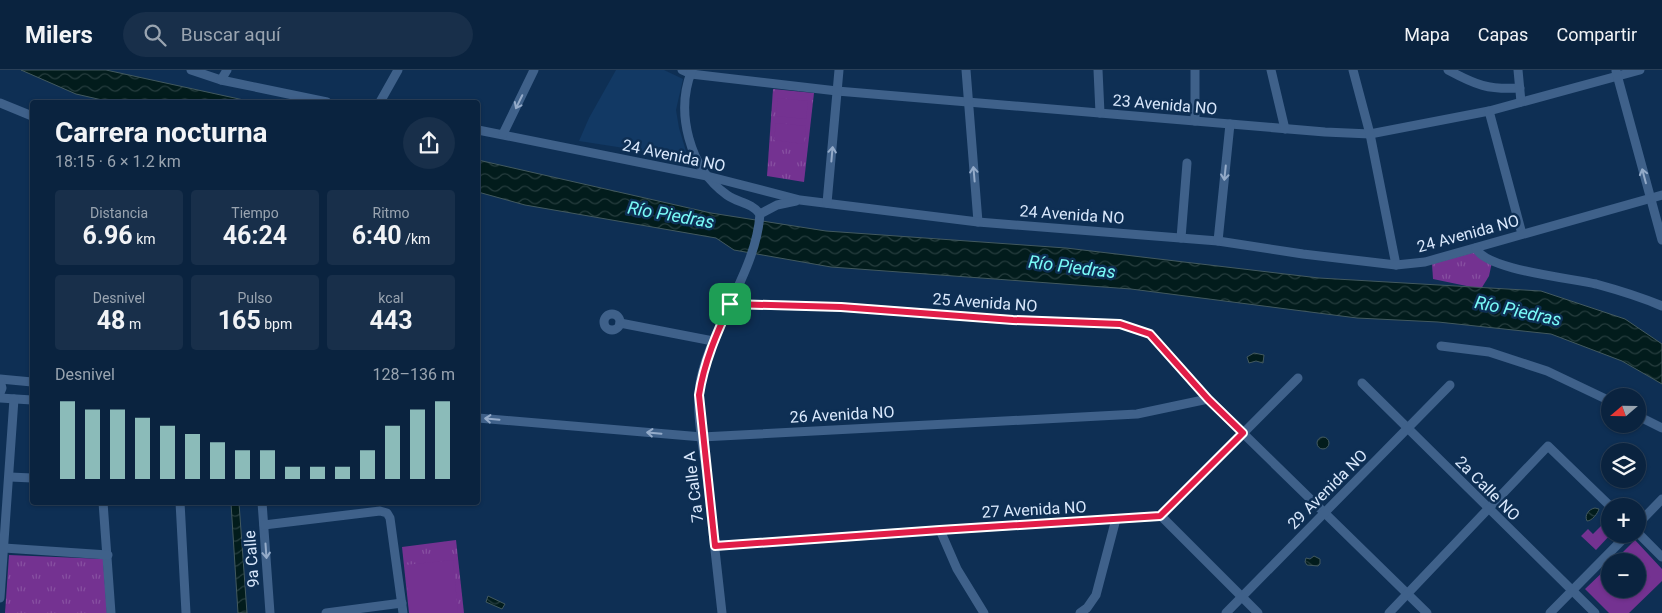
<!DOCTYPE html>
<html lang="es">
<meta charset="utf-8">
<style>
:root{--surface:#0a233f;--page:#182f4a;--text:#f1f3f6;--muted:#99a4b0;--line:#2a4059;--accent:#8bbbb9}
body{margin:0;font-family:Roboto,sans-serif;background:var(--page);color:var(--text);height:100vh;display:flex;flex-direction:column;font-size:19px;white-space:nowrap}
*{box-sizing:border-box;margin:0}
p{font-size:16px;color:var(--muted)}
.icon{flex:none;width:28px;height:28px;fill:none;stroke:currentColor;stroke-width:2;stroke-linecap:round;stroke-linejoin:round}
.map{position:relative;flex:1;overflow:hidden}
.drawer{position:absolute;left:30px;top:30px;width:450px;height:405px;display:flex;flex-direction:column;background:var(--surface);border-radius:5px;box-shadow:0 1px 4px #0004,0 0 0 1px var(--line)}
.drawer>*{flex:none}
.needle{width:32px;rotate:250deg}
.controls{position:absolute;left:1601px;top:318px;display:grid;gap:10px}
.controls a{display:grid;place-items:center;width:45px;height:45px;border-radius:50%;background:var(--surface);box-shadow:0 1px 4px #0004,0 0 0 1px var(--line);font-size:25px}
.pin{position:absolute;display:grid;place-items:center;width:42px;height:42px;color:#fff;margin:-21px;border-radius:10px;box-shadow:0 2px 8px #0006}
.round{display:grid;place-items:center;flex:none;width:52px;height:52px;border-radius:26px;background:var(--page)}
.head{display:flex;align-items:center;justify-content:space-between;height:85px;padding:0 25px}
h1{font-size:28px;font-weight:700;line-height:38px}
.stats{display:grid;grid-template-columns:repeat(3,1fr);gap:8px;height:85px;padding:5px 25px}
.stats div{display:grid;align-content:center;border-radius:5px;background:var(--page);text-align:center}
.stats b{font-size:25px;font-weight:700}
.stats small{font-size:14px;font-weight:400}
.stats p{font-size:14px}
.chart{height:140px;padding:10px 25px}
.chart p{display:flex;justify-content:space-between}
.chart svg{width:100%;height:90px;margin-top:5px;stroke:var(--accent);stroke-width:6}
header{display:flex;align-items:center;gap:30px;box-sizing:border-box;height:70px;padding:0 25px;background:var(--surface);border-bottom:1px solid var(--line)}
header strong{font-size:24px}
nav{display:flex;gap:28px;margin-inline-start:auto;font-size:18px}
.search{width:350px;height:45px;background:var(--page);display:flex;align-items:center;gap:12px;box-sizing:border-box;padding:0 18px;border-radius:28px;color:var(--muted);font-size:19px}
.map>svg:first-child{display:block}
.built{fill:#123964}
.park{fill:url(#park-tufts)}
.pitch{fill:#743291}
.water{fill:url(#water-waves);stroke:#42595f}
.lines{fill:none;stroke-linecap:round;stroke-linejoin:round}
.minor{stroke:#3f618a;stroke-width:9}
.oneway{stroke:#94abc9}
.route-casing{stroke:#fff;stroke-width:10}
.route{stroke:#e11d48;stroke-width:6}
.labels{text-anchor:middle;stroke-width:5;stroke-linejoin:round;paint-order:stroke}
.street-label{font-size:16px;fill:#d9e8fc;stroke:#0e2f54}
.water-label{font-size:18px;font-style:italic;fill:#79faf7;stroke:#0e2f54}
</style>
<header>
<strong>Milers</strong>
<div class="search"><svg class="icon" aria-label="search" viewBox="0 0 24 24"><circle cx="10" cy="10" r="6"/><path d="M15 15l6 6"/></svg>Buscar aquí</div>
<nav><a>Mapa</a><a>Capas</a><a>Compartir</a></nav>
</header>
<div class="map">
<svg width="1662" height="543" viewBox="0 0 1662 543">
<defs>
<pattern id="park-tufts" width="24" height="20" patternUnits="userSpaceOnUse" patternTransform="scale(1.25)"><rect width="24" height="20" fill="#743291"/><path d="M3 7l-1-3M5 7V3M7 7l1-3M15 17l-1-3M17 17v-4M19 17l1-3" fill="none" stroke="#8750a1"/></pattern>
<pattern id="water-waves" width="16" height="10" patternUnits="userSpaceOnUse" patternTransform="scale(1.25)"><rect width="16" height="10" fill="#021c1c"/><path d="M0 5q4-4 8 0t8 0" fill="none" stroke="#263d3e"/></pattern>
</defs>
<rect width="100%" height="100%" fill="#0e2f54"/>
<path class="built" d="M616,0h48l19,9 -7,31 3,18 9,30 -109,-17 10,-23z"/>
<g class="park">
<path d="M773,19l41,4 -10,89 -37,-6z"/>
<path d="M1475,182l17,10 -3,14 -8,13 -48,-10 -1,-15z"/>
<path d="M456,470l8,73h-55l-7,-66z"/>
<path d="M9,485l94,4 4,54h-102z"/>
</g>
<g class="pitch">
<path d="M778,28l30,3 -2,18 -30,-3z"/>
<path d="M776,53l30,3 -2,18 -30,-4z"/>
<path d="M1609,448l2,16 -15,16 -15,-14 7,-7 5,5z"/>
<path d="M1635,470l27,29v12l-33,32h-20l-24,-24 25,-24v24h28v-28h-24z"/>
<path d="M453,490l5,53h-48l-5,-48z"/>
</g>
<g class="water">
<path d="M21,0h85l147,32h-142l-35,-8z"/>
<path d="M478,90l233,53 115,18 240,17 253,30 222,13 84,28 37,25v40l-40,-23 -71,-27 -113,-12 -81,-4 -226,-29 -300,-22 -97,-17 -18,-12 -191,-33 -47,-13z"/>
<path d="M1254,283l10,2 -1,8 -7,-2 -7,2 -2,-6z"/>
<circle cx="1323" cy="373" r="6"/>
<path d="M231,433h8l8,110h-9z"/>
<path d="M1595,438l4,1c-1,4 -7,12 -12,12 -3,-6 2,-12 8,-13z"/>
<path d="M1314,486l6,3v5l-2,2 -11,-1 -2,-3 1,-4 4,1z"/>
<path d="M488,526l17,8 -3,5 -16,-7z"/>
</g>
<g class="lines">
<g class="minor">
<path d="M191,0l30,10 106,22"/>
<path d="M682,0l9,4 146,17 488,41 45,2 119,-23 151,-41"/>
<path d="M692,0c-17,42 -3,98 35,125 11,8 24,7 33,19"/>
<path d="M966,0l12,152"/>
<path d="M1098,0l2,43"/>
<path d="M1195,0v51"/>
<path d="M1271,0l14,59"/>
<path d="M1353,0l17,64 26,131"/>
<path d="M1448,0c28,15 40,20 72,18"/>
<path d="M1518,0l3,32"/>
<path d="M1616,1l46,169"/>
<path d="M221,10l6,-10"/>
<path d="M380,32l18,-32"/>
<path d="M0,33l32,13"/>
<path d="M1489,41l33,123"/>
<path d="M478,60l229,46 93,24 178,22 240,19 85,13 93,11 29,-3 237,-67"/>
<path d="M503,64l31,-64"/>
<path d="M827,133l12,-133"/>
<path d="M1181,168l6,-75"/>
<path d="M1218,171l12,-117"/>
<path d="M1476,178c9,22 95,30 120,36 22,6 45,13 66,22"/>
<path d="M730,234l111,3 172,13 107,4 30,10 58,65 219,214"/>
<circle cx="612" cy="252" r="8"/>
<path d="M620,253l93,18"/>
<path d="M1441,276l48,6 58,19 63,30"/>
<path d="M0,309l32,3"/>
<path d="M0,310l2,8 -2,5"/>
<path d="M1362,313l233,230"/>
<path d="M0,328l32,2"/>
<path d="M1638,346l24,12"/>
<path d="M478,348l224,19 435,-23 71,-15"/>
<path d="M10,407l22,1"/>
<path d="M103,432l8,111"/>
<path d="M180,432l6,111"/>
<path d="M262,432l8,111"/>
<path d="M1161,446l97,97"/>
<path d="M1638,454l24,-25"/>
<path d="M264,455l116,-14 7,2 3,5 13,95"/>
<path d="M940,460l17,39 27,44"/>
<path d="M1638,463l24,24"/>
<path d="M715,476l225,-16 221,-14 137,-138"/>
<path d="M4,478l104,7"/>
<path d="M0,528l14,-199"/>
<path d="M326,543l76,-10"/>
<path d="M722,543c-5,-48 -11,-96 -16,-144 -4,-29 -11,-62 -5,-91 12,-55 55,-107 59,-164l17,-9 19,-4"/>
<path d="M1080,543l7,-5 9,-13 20,-76"/>
<path d="M1226,543l224,-228"/>
<path d="M1389,543l159,-167 62,60"/>
<path d="M1550,543l78,-79"/>
</g>
</g>
<defs><path id="oneway-shaft" d="M-6 0H5M1.5-3L5.5 0L1.5 3" fill="none" stroke-width="1.6" stroke-linecap="round" stroke-linejoin="round" transform="scale(1.25)"/></defs>
<g class="oneway">
<use href="#oneway-shaft" transform="translate(519 32) rotate(116)"/>
<use href="#oneway-shaft" transform="translate(832 84) rotate(-85)"/>
<use href="#oneway-shaft" transform="translate(1225 103) rotate(96)"/>
<use href="#oneway-shaft" transform="translate(974 104) rotate(-95)"/>
<use href="#oneway-shaft" transform="translate(1644 106) rotate(-105)"/>
<use href="#oneway-shaft" transform="translate(492 349) rotate(-175)"/>
<use href="#oneway-shaft" transform="translate(654 363) rotate(-175)"/>
<use href="#oneway-shaft" transform="translate(266 481) rotate(86)"/>
</g>
<g class="lines">
<g class="route-casing">
<path id="route" d="M730,234l111,3 172,13 107,4 30,10 58,65 35,34 -83,83 -220,14 -225,16 -16,-151c5,-33 18,-62 31,-91z"/>
</g>
<use href="#route" class="route"/>
</g>
<g class="labels">
<g class="street-label">
<text transform="translate(1165 34) rotate(5)" y="6">23 Avenida NO</text>
<text transform="translate(674 85) rotate(12)" y="6">24 Avenida NO</text>
<text transform="translate(1072 144) rotate(4)" y="6">24 Avenida NO</text>
<text transform="translate(1468 163) rotate(-15)" y="6">24 Avenida NO</text>
<text transform="translate(985 232) rotate(4)" y="6">25 Avenida NO</text>
<text transform="translate(842 344) rotate(-3)" y="6">26 Avenida NO</text>
<text transform="translate(693 417) rotate(-97)" y="6">7a Calle A</text>
<text transform="translate(1488 418) rotate(45)" y="6">2a Calle NO</text>
<text transform="translate(1327 419) rotate(-45)" y="6">29 Avenida NO</text>
<text transform="translate(1034 439) rotate(-3)" y="6">27 Avenida NO</text>
<text transform="translate(251 489) rotate(-94)" y="6">9a Calle</text>
</g>
<g class="water-label">
<text transform="translate(671 145) rotate(10)" y="6">Río Piedras</text>
<text transform="translate(1072 197) rotate(7)" y="6">Río Piedras</text>
<text transform="translate(1518 241) rotate(12)" y="6">Río Piedras</text>
</g>
</g>
</svg>
<div class="controls">
<a><svg class="needle" viewBox="-14 -14 28 28"><path d="M0-13l5 13h-10z" fill="#e53935"/><path d="M0 13l5-13h-10z" fill="#99a4b0"/></svg></a>
<a><svg class="icon" aria-label="layers" viewBox="0 0 24 24"><path d="M12 4l9 5-9 5-9-5zM3 14l9 5 9-5"/></svg></a>
<a>+</a>
<a>−</a>
</div>
<div class="pin" style="left:730px;top:234px;background:#1e9e55"><svg class="icon" aria-label="arrive" viewBox="0 0 24 24"><path d="M6 21V4h12l-3 4 3 4H6"/></svg></div>
<section class="drawer">
<div class="head"><div><h1>Carrera nocturna</h1><p>18:15 · 6 × 1.2 km</p></div><a class="round"><svg class="icon" aria-label="share" viewBox="0 0 24 24"><path d="M12 15V3M7 8l5-5 5 5M5 13v7h14v-7"/></svg></a></div>
<div class="stats">
<div><p>Distancia</p><b>6.96<small> km</small></b></div>
<div><p>Tiempo</p><b>46:24</b></div>
<div><p>Ritmo</p><b>6:40<small> /km</small></b></div>
</div>
<div class="stats">
<div><p>Desnivel</p><b>48<small> m</small></b></div>
<div><p>Pulso</p><b>165<small> bpm</small></b></div>
<div><p>kcal</p><b>443</b></div>
</div>
<div class="chart"><p><span>Desnivel</span>128–136 m</p>
<svg viewBox="0 0 160 44" preserveAspectRatio="none"><path d="M5 44V6M15 44V10M25 44V10M35 44V14M45 44V18M55 44V22M65 44V26M75 44V30M85 44V30M95 44V38M105 44V38M115 44V38M125 44V30M135 44V18M145 44V10M155 44V6"/></svg>
</div>
</section>
</div>
